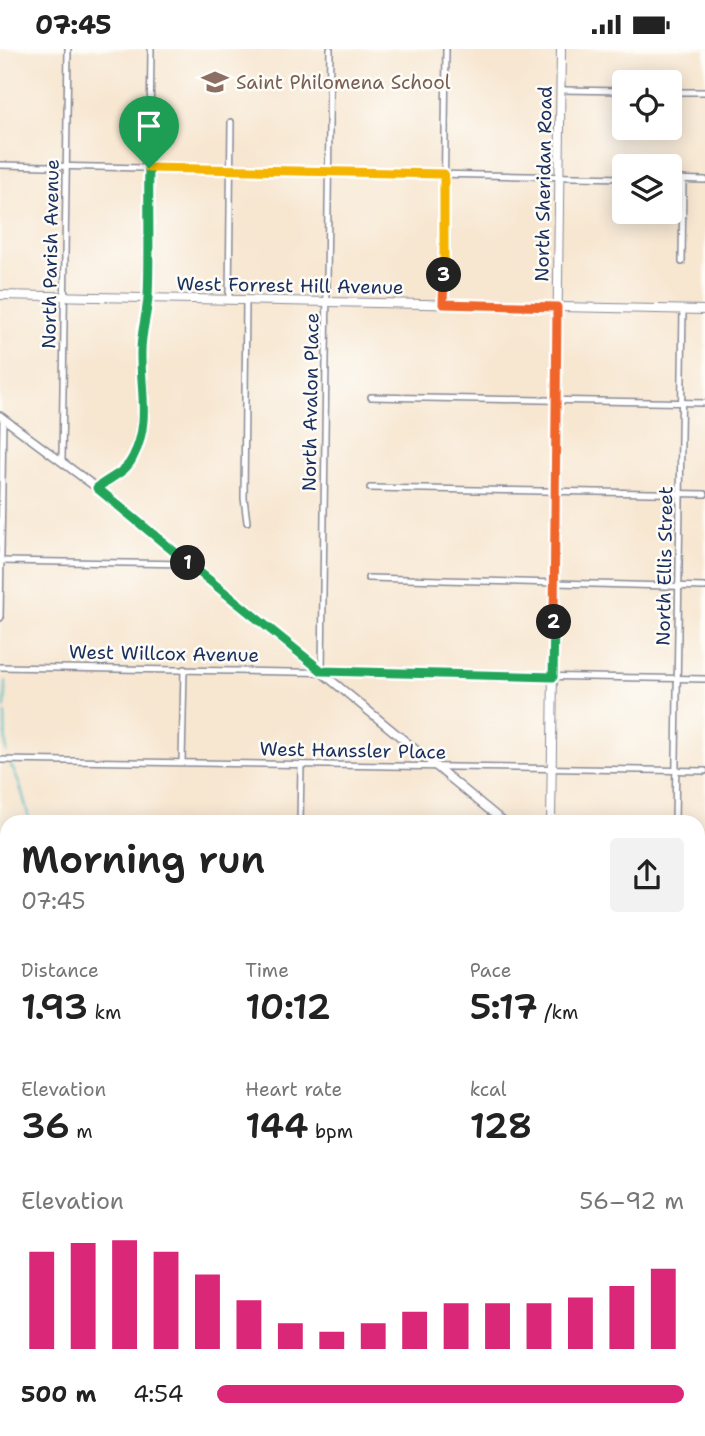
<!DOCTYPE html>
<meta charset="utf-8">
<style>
:root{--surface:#fff;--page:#f2f2f2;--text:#222;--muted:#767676;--accent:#db2777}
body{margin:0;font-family:"Shantell Sans",sans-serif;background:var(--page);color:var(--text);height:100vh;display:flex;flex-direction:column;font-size:26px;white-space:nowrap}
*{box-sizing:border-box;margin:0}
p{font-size:23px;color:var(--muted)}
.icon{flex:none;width:38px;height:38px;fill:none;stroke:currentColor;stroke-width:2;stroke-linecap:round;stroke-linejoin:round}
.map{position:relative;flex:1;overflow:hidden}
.panel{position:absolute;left:0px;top:766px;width:705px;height:621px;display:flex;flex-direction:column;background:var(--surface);border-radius:21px 21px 0 0;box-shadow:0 4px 18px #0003}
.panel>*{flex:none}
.fabs{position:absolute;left:612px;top:21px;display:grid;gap:14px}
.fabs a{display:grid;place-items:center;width:70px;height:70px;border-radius:7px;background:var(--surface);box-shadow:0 4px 18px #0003;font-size:35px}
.pin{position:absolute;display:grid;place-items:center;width:60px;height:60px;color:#fff;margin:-72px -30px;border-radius:50% 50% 50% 0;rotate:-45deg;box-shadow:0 0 7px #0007}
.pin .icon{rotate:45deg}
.km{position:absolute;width:35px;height:35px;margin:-18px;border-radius:50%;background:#222;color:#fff;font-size:19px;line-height:35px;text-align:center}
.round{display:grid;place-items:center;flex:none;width:74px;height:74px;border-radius:7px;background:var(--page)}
.headline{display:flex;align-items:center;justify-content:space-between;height:119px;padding:0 21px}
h1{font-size:38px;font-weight:600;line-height:52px}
.metrics{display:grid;grid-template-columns:repeat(3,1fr);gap:10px;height:119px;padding:7px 21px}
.metrics div{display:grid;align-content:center}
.metrics b{font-size:35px;font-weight:600}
.metrics small{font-size:19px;font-weight:400}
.metrics p{font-size:19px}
.chart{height:196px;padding:14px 21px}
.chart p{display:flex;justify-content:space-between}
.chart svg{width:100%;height:126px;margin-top:7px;stroke:var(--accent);stroke-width:6}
ul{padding:0 21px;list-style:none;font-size:23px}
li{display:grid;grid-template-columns:112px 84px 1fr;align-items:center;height:52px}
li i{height:18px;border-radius:9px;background:var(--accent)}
.status{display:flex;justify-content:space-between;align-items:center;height:49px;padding:0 35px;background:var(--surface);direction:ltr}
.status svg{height:19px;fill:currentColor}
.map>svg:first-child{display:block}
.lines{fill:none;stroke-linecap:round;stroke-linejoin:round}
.stream{stroke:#4dbac8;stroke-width:2}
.minor-casing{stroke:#898a97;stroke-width:8}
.tertiary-casing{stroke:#898a97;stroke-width:10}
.secondary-casing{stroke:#898a97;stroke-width:10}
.minor{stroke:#fff;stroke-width:5}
.tertiary{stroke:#fff;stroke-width:7}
.secondary{stroke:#fff;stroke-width:8}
.split-1-casing{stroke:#fff;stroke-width:14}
.split-2-casing{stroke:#fff;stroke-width:14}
.split-3-casing{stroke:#fff;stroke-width:14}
.split-4-casing{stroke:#fff;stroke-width:14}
.split-1{stroke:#22a559;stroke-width:9}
.split-2{stroke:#22a559;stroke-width:9}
.split-3{stroke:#f0652b;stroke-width:9}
.split-4{stroke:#f5b400;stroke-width:9}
.labels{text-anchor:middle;stroke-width:5;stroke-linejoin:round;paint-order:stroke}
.education-label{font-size:19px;fill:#785e54;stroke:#fdfcf7;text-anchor:start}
.street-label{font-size:19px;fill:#1b2f5e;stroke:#fdfcf7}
</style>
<div class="status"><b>07:45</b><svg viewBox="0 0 49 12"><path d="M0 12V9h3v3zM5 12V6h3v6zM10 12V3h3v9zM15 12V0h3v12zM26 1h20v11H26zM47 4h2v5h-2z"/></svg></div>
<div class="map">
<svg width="705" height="1387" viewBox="0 0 705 1387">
<rect width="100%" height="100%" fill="#fdfcf7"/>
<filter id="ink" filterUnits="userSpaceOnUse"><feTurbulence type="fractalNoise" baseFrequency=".0143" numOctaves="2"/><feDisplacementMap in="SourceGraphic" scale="14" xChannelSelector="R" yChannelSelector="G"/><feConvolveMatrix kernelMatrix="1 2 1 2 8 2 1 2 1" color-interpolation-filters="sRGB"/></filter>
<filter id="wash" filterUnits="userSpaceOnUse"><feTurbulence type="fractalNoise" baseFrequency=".00686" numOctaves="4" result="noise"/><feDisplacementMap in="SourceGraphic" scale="28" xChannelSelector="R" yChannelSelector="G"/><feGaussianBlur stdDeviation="1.57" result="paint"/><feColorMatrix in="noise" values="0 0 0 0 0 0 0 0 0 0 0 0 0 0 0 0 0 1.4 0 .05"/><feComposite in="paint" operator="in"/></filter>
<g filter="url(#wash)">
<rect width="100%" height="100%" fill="#f7e6d0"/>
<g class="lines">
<g class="stream">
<path d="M5,659l1,-26"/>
<path d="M5,665l1,38"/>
<path d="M11,717c9,13 15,40 19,57"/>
</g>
</g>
</g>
<g filter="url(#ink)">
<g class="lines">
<g class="minor-casing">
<g id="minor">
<path d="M561,41l64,1"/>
<path d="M670,43h35"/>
<path d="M0,116l625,13"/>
<path d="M670,130l35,1"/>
<path d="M682,213l1,-83"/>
<path d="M229,251l2,-178"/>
<path d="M246,251l-2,198 3,24"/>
<path d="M443,255l3,-255"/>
<path d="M371,348l334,6"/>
<path d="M62,411l6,-411"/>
<path d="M97,439l13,-10 16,-9 14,-28 3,-19 1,-19 -3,-50 7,-54 3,-250"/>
<path d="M370,439l335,6"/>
<path d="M1,512l189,3"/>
<path d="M368,529l337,9"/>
<path d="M0,569l3,-200"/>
<path d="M0,618l705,12"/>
<path d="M322,622l8,-622"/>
<path d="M0,711l705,11"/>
<path d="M182,713l2,-93"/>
<path d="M300,774l1,-58"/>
<path d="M675,774l8,-514"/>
<path d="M0,805h7"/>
<path d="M698,815h7"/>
<path d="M0,898h7"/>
<path d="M698,906h7"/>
<path d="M0,1080l7,1"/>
<path d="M698,1138h7"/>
<path d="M0,1174h7"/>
<path d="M0,1266h7"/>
<path d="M0,1358h7"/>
<path d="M76,1387v-6"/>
<path d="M169,1387v-6"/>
<path d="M266,1387l1,-6"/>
</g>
</g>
<g class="tertiary-casing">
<g id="tertiary">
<path d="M0,367l97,72 408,335"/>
<path d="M698,926l7,5"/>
<path d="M0,988h7"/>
<path d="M698,998h7"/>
</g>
</g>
<g class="secondary-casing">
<g id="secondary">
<path d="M0,246l705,15"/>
<path d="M551,774l10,-774"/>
<path d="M541,1387l1,-6"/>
</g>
</g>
<use href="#minor" class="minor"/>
<use href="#tertiary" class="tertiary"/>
<use href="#secondary" class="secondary"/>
</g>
</g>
<g class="lines" filter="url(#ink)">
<g class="split-1-casing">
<path id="split-1" d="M149,119c-1,43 1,86 -1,129 -1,18 -7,36 -7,54 -1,36 10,72 -8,106 -7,16 -23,20 -36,31l91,75"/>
</g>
<g class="split-2-casing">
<path id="split-2" d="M188,514l134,108 231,6 1,-55"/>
</g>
<g class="split-3-casing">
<path id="split-3" d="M444,226l-1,29 114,3 -3,315"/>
</g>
<g class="split-4-casing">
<path id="split-4" d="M149,119l295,6v101"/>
</g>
<use href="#split-1" class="split-1"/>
<use href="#split-2" class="split-2"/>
<use href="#split-3" class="split-3"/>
<use href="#split-4" class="split-4"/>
</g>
<defs>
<g id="school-bare" transform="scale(2.1)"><path d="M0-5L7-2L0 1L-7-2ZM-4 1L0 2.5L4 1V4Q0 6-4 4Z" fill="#8d6e63" stroke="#fdfcf7" stroke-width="2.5" paint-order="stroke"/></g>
</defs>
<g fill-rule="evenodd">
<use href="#school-bare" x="215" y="33"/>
</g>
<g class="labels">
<g class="education-label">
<text x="236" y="40">Saint Philomena School</text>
</g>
<g class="street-label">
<text transform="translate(543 135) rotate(-89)" y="7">North Sheridan Road</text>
<text transform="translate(50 205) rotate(-89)" y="7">North Parish Avenue</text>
<text transform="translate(290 236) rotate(1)" y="7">West Forrest Hill Avenue</text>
<text transform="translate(310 353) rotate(-89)" y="7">North Avalon Place</text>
<text transform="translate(664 517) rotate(-89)" y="7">North Ellis Street</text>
<text transform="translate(164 604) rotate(1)" y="7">West Willcox Avenue</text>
<text transform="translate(353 701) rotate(1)" y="7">West Hanssler Place</text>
</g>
</g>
</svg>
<div class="fabs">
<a><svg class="icon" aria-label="locate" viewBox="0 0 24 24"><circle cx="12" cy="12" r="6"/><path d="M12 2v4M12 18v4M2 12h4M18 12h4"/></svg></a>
<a><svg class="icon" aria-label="layers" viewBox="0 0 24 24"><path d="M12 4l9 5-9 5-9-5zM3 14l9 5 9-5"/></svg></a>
</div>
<div class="pin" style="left:149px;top:119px;background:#1e9e55"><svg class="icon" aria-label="arrive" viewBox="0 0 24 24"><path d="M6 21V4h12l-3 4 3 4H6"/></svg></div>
<b class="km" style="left:188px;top:514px">1</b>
<b class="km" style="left:554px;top:573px">2</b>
<b class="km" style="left:444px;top:226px">3</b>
<section class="panel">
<div class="headline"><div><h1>Morning run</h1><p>07:45</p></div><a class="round"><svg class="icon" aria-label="share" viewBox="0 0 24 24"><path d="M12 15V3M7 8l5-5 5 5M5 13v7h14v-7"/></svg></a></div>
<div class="metrics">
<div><p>Distance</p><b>1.93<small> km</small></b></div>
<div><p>Time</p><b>10:12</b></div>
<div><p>Pace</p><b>5:17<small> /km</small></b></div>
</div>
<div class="metrics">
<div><p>Elevation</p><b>36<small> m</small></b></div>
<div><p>Heart rate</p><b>144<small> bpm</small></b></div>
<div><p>kcal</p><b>128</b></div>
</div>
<div class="chart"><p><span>Elevation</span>56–92 m</p>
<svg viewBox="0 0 160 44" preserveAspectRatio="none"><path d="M5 44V10M15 44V7M25 44V6M35 44V10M45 44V18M55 44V27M65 44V35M75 44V38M85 44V35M95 44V31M105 44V28M115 44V28M125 44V28M135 44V26M145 44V22M155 44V16"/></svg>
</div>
<ul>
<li><b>500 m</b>4:54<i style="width:100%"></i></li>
</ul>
</section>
</div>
